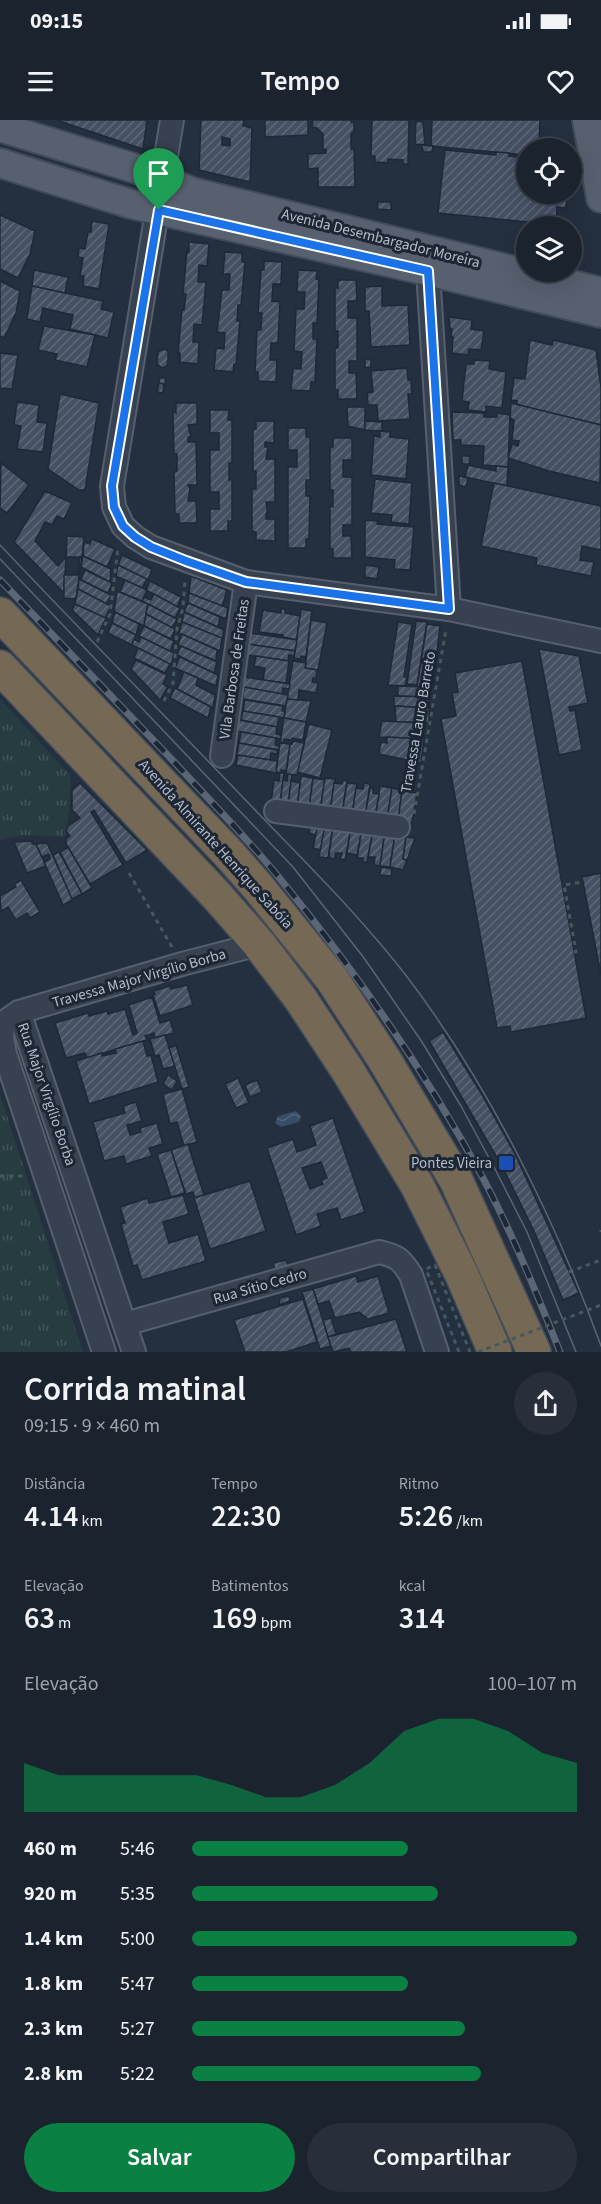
<!DOCTYPE html>
<html lang="pt">
<meta charset="utf-8">
<style>
:root{--surface:#1b232f;--page:#282f3b;--text:#f1f3f6;--muted:#a0a4aa;--line:#39404b;--accent:#0b8043}
body{margin:0;font-family:"Source Sans 3",sans-serif;background:var(--page);color:var(--text);height:100vh;display:flex;flex-direction:column;font-size:22px;white-space:nowrap}
*{box-sizing:border-box;margin:0}
p{font-size:20px;color:var(--muted)}
.icon{flex:none;width:33px;height:33px;fill:none;stroke:currentColor;stroke-width:2;stroke-linecap:round;stroke-linejoin:round}
.map{position:relative;height:1232px;overflow:hidden}
.panel{display:flex;flex-direction:column;background:var(--surface);flex:1}
.panel>*{flex:none}
.fabs{position:absolute;left:516px;top:18px;display:grid;gap:12px}
.fabs a{display:grid;place-items:center;width:66px;height:66px;border-radius:50%;background:var(--surface);box-shadow:0 6px 24px #0002,0 0 0 2px var(--line);font-size:30px}
.pin{position:absolute;display:grid;place-items:center;width:51px;height:51px;color:#fff;margin:-62px -26px;border-radius:50% 50% 50% 0;rotate:-45deg;box-shadow:0 0 6px #0007}
.pin .icon{rotate:45deg}
.round{display:grid;place-items:center;flex:none;width:63px;height:63px;border-radius:32px;background:var(--page)}
.head{display:flex;align-items:center;justify-content:space-between;height:102px;padding:0 24px}
h1{font-size:33px;font-weight:600;line-height:45px}
.stats{display:grid;grid-template-columns:repeat(3,1fr);gap:9px;height:102px;padding:6px 24px}
.stats div{display:grid;align-content:center}
.stats b{font-size:30px;font-weight:600}
.stats small{font-size:16px;font-weight:400}
.stats p{font-size:16px}
.chart{height:168px;padding:12px 24px}
.chart p{display:flex;justify-content:space-between}
.chart svg{width:100%;height:108px;margin-top:6px;fill:var(--accent);opacity:.7}
.button{display:flex;gap:12px;margin-top:auto;padding:12px 24px}
.button a{flex:1;height:69px;border-radius:36px;background:var(--accent);color:#fff;font-size:24px;font-weight:600;line-height:69px;text-align:center}
.button a+a{background:var(--page);color:var(--text)}
ul{padding:0 24px;list-style:none;font-size:20px}
li{display:grid;grid-template-columns:96px 72px 1fr;align-items:center;height:45px}
li i{height:15px;border-radius:8px;background:var(--accent)}
.status{display:flex;justify-content:space-between;align-items:center;height:42px;padding:0 30px;background:var(--surface);direction:ltr}
.status svg{height:16px;fill:currentColor}
header{display:flex;justify-content:space-between;align-items:center;height:78px;padding:0 24px;background:var(--surface);font-size:27px;font-weight:600}
.map>svg:first-child{display:block}
.grass{fill:url(#grass-tufts)}
.water{fill:url(#water-waves)}
.building{fill:url(#building-hatch);stroke:#1f2836;stroke-width:1.5;fill-rule:evenodd}
.lines{fill:none;stroke-linecap:round;stroke-linejoin:round}
.minor-casing{stroke:#565f6d;stroke-width:26}
.major-casing{stroke:#414a58;stroke-width:32}
.highway-casing{stroke:#434c5a;stroke-width:36}
.path{stroke:#44595d;stroke-width:3;stroke-dasharray:4.5 4.5;stroke-linecap:butt}
.minor{stroke:#38414f;stroke-width:22}
.major{stroke:#56606f;stroke-width:28}
.highway{stroke:#756955;stroke-width:33}
.tram{stroke:#5a6576;stroke-width:1.5}
.rail-casing{stroke:#5a6576;stroke-width:7}
.rail{stroke:#1d2634;stroke-width:4.5;stroke-dasharray:14;stroke-linecap:butt}
.path-bridge{stroke:#44595d;stroke-width:3;stroke-dasharray:4.5 4.5;stroke-linecap:butt}
.route-casing{stroke:#fff;stroke-width:12}
.route{stroke:#1a73e8;stroke-width:8}
.transit-dot{fill:#1a4fb4;stroke:#1d2634;stroke-width:2}
.labels{text-anchor:middle;stroke-width:6;stroke-linejoin:round;paint-order:stroke}
.street-label{font-size:15px;fill:#b4bcca;stroke:#1d2634}
.poi-label{font-size:15px;fill:#b4bcca;stroke:#1d2634;text-anchor:end}
</style>
<div class="status"><b>09:15</b><svg viewBox="0 0 49 12"><path d="M0 12V9h3v3zM5 12V6h3v6zM10 12V3h3v9zM15 12V0h3v12zM26 1h20v11H26zM47 4h2v5h-2z"/></svg></div>
<header><svg class="icon" aria-label="menu" viewBox="0 0 24 24"><path d="M4 6h16M4 12h16M4 18h16"/></svg>Tempo<svg class="icon" aria-label="heart" viewBox="0 0 24 24"><path d="M12 20l-8-8c-3-5 5-10 8-4 3-6 11-1 8 4z"/></svg></header>
<div class="map">
<svg width="601" height="1232" viewBox="0 0 601 1232">
<defs>
<pattern id="grass-tufts" width="24" height="20" patternUnits="userSpaceOnUse" patternTransform="scale(1.5)"><rect width="24" height="20" fill="#263c40"/><path d="M3 7l-1-3M5 7V3M7 7l1-3M15 17l-1-3M17 17v-4M19 17l1-3" fill="none" stroke="#43565a"/></pattern>
<pattern id="water-waves" width="16" height="10" patternUnits="userSpaceOnUse" patternTransform="scale(1.5)"><rect width="16" height="10" fill="#394c68"/><path d="M0 5q4-4 8 0t8 0" fill="none" stroke="#53647c"/></pattern>
<pattern id="building-hatch" width="6" height="6" patternUnits="userSpaceOnUse" patternTransform="scale(1.5)"><rect width="6" height="6" fill="#455163"/><path d="M-1 1l2-2M0 6l6-6M5 7l2-2" fill="none" stroke="#5d6878"/></pattern>
</defs>
<rect width="100%" height="100%" fill="#242f3f"/>
<g class="grass">
<path d="M0,579l71,77 -2,37 -5,24 -40,-2 -24,5z"/>
<path d="M0,974l83,258h-83z"/>
</g>
<path class="water" d="M296,991l5,5 -2,6 -18,5 -6,-4 3,-7z"/>
<g class="building">
<path d="M147,0l-4,29 -84,-28v-1z"/>
<path d="M201,0h43l-1,6 9,2 -2,54 -51,-12zM222,17l8,2v7l-8,-1z"/>
<path d="M265,0h43v15l-43,2z"/>
<path d="M313,0h38v2h3v9l-3,3v15h3l1,38h-37v-19l-10,1v-15l18,-1v-4l-3,1v-16l-6,-6 -5,-1z"/>
<path d="M372,0h37l-1,44h-5v-4l-15,-1v4l-13,-1v-6h-4z"/>
<path d="M432,0h108l-1,28h-13v7l-95,-9z"/>
<path d="M416,1l7,1 2,23 -10,-1z"/>
<path d="M422,25l11,1 -1,6h-9z"/>
<path d="M445,30l51,5v-3l13,1v3l17,2v36h41l-1,14 -9,-1 -1,18 -118,-12z"/>
<path d="M378,82h13v8l-14,-1z"/>
<path d="M0,95l35,16 -5,23 -12,24 -18,-9z"/>
<path d="M92,101l17,3 -10,65 -16,-3 1,-10h-4l3,-18 -5,-1 1,-9 6,1 3,-17h3z"/>
<path d="M189,122l20,2 -2,22 -8,-1 -1,17h8l-4,43 -8,-1 -1,18h6l-1,22 -18,-2v-9h-2l4,-43h2l2,-16h-3l4,-43 2,1z"/>
<path d="M225,132l17,1v9h3l-4,43h-3l-1,16h3l-4,43h-2l-1,8 -19,-2 2,-22 8,1 1,-16 -8,-1 5,-42h7l1,-16h-7z"/>
<path d="M264,141l18,1 -1,22h-8l-1,17 8,1 -2,41h-7l-1,17h7l-1,22 -18,-1v-9h-3l2,-42h4l1,-17h-4l3,-43h3z"/>
<path d="M34,150l34,7 -3,16 -33,-7z"/>
<path d="M298,150l19,1 -1,8 3,1 -2,43h-4v16h4l-2,43h-4l-1,9 -19,-1 2,-22 8,1 1,-17 -8,-1 2,-42h8l1,-17h-8z"/>
<path d="M338,160h18l1,21h-9v17h9v43h-8v12h7l1,26h-19v-9h-3v-42h3v-17h-3v-43h3z"/>
<path d="M0,161l20,10 -4,22 -12,25 -4,-2z"/>
<path d="M32,166l71,15 -2,8 13,3 -6,26 -38,-9 3,-14 -30,-7 -3,14 -13,-3z"/>
<path d="M382,166v20l26,-1 2,40 -39,2 -2,-36h-4v-24z"/>
<path d="M449,197l23,3 -1,9 13,2 -3,19 -12,-1 -1,6 -16,-2 1,-16h-2l1,-8h-2z"/>
<path d="M44,206l51,9 -8,32 -32,-7 2,-6 -19,-4z"/>
<path d="M530,220l22,5 1,-5 43,10 5,38v37l-79,-19 -5,-2v-3l-6,-1 3,-22 11,1z"/>
<path d="M164,229l4,2v9l-1,6 -5,2 -5,-4 1,-12z"/>
<path d="M0,233l18,2 -6,34 -12,-1z"/>
<path d="M365,239h6v8l-6,1z"/>
<path d="M474,240l16,1 -1,8 17,3 -4,36 -16,-2v6l-18,-2 1,-8 -7,-1 4,-37h8z"/>
<path d="M407,248l1,12h3l1,14h-4l2,25 -32,2 -1,-16h-9l-1,-12 6,-1 -2,-21z"/>
<path d="M159,258h6l1,7 -7,-2z"/>
<path d="M159,263l5,1 -1,9 -6,-1z"/>
<path d="M60,274l39,9 -14,87h-6l-31,-21z"/>
<path d="M17,282l22,3 -2,17 10,1 -4,29 -26,-3 4,-23 -7,-1z"/>
<path d="M176,283h21v21l-9,1 3,12h-3v5h8l1,43h-9l2,4 -2,12h8l1,22h-18v-9h-4l-1,-42 3,-1v-17h-3l-1,-42 3,1z"/>
<path d="M511,283l90,22 -1,58 -51,-12 -41,-13 4,-14 6,2 1,-5 -7,-1 2,-20 -4,-2z"/>
<path d="M347,287h18v23l-17,-4z"/>
<path d="M210,290h19l-1,10h4v43h-3v17l3,-1v42h-4v10h-18v-22h9v-17h-9v-42h9v-17h-9z"/>
<path d="M452,292l32,1v4h13v-4l13,2 -2,52 -25,-2 1,-19 -23,-1v-5h-8z"/>
<path d="M256,301h18v22l-9,-1v5h3l-2,12h9v43h-9l1,5v7h-1v5h9v22l-19,-1v-8l-4,-1v-42h4v-18h-3v-42h3z"/>
<path d="M365,301l17,1v9l-17,-1z"/>
<path d="M288,308h18v9h4v43h-4v16h4l-1,43h-3v9h-18v-81h9v-17h-9z"/>
<path d="M380,311l10,1v5l19,2 -3,40 -35,-4 3,-39 6,1z"/>
<path d="M333,318h19v22h-9v17h9v48h-9v11h8l1,22h-19v-9h-3v-43l3,1v-17h-3v-43h3z"/>
<path d="M462,336h8l-1,8h-7z"/>
<path d="M1,343l28,22 -22,28 -7,-5z"/>
<path d="M468,345l28,6v-5l12,1 -1,19 -42,-9z"/>
<path d="M459,356l9,2 -2,9 -7,-2z"/>
<path d="M375,359l37,4 -3,41 -18,-2 1,-7 -21,-2z"/>
<path d="M494,363l107,23v44l-19,-4 -2,14 14,2 -3,14 -55,-11 1,-7 -56,-12z"/>
<path d="M45,371l27,12 -8,16 -7,-3 -5,9 -7,-3 -10,19 23,25 8,-9 -2,36 -50,-51z"/>
<path d="M365,400l13,1 -1,3 37,3 -4,43 -16,-1 1,-9 -30,-3z"/>
<path d="M67,416l17,1 -2,20h-16z"/>
<path d="M92,419l23,10 -8,18 -24,-11 1,-14 6,2z"/>
<path d="M122,435l30,14 -4,11 -30,-15z"/>
<path d="M83,436l28,13 -1,13 -29,-15z"/>
<path d="M80,437h2l-6,42 -12,-1v-23h14z"/>
<path d="M118,445l29,14 -5,9 -26,-12z"/>
<path d="M365,445l14,2 -2,12 -12,-2z"/>
<path d="M85,450l27,13 -4,10 -27,-13z"/>
<path d="M191,456l36,14 -5,17 -33,-14z"/>
<path d="M79,459l32,16 -5,9 -28,-15z"/>
<path d="M125,460l22,10 -5,11 -22,-9z"/>
<path d="M150,461l31,16 -4,10 -31,-17z"/>
<path d="M78,469l33,17 -6,12 -30,-14z"/>
<path d="M117,471l31,13 -4,22 -30,-14z"/>
<path d="M189,473l39,15 -2,11 -38,-16z"/>
<path d="M154,474l26,14 -5,10 -33,-17 2,-4 7,3z"/>
<path d="M188,483l32,14 -2,10 -34,-15z"/>
<path d="M75,484l31,14 -8,17 -26,-25z"/>
<path d="M148,484l29,15 -5,9 -26,-14z"/>
<path d="M281,489h4v4l15,3 -3,24 -14,-3v-2l-24,-3 4,-22 18,3z"/>
<path d="M301,489l11,2 -6,46 -5,-1 -1,3 -6,-1z"/>
<path d="M115,492l24,12 -3,11 -24,-12z"/>
<path d="M184,492l40,18 -2,9 -40,-17z"/>
<path d="M146,494l29,15 -4,10 -27,-13z"/>
<path d="M311,500l16,3 -9,47 -13,-2z"/>
<path d="M416,501l11,1 -10,63 -10,-1z"/>
<path d="M182,502l40,16 -2,13 -41,-18z"/>
<path d="M398,502l14,2 -8,53h3l-2,9 -17,-1z"/>
<path d="M112,503l24,12 -4,10 -24,-12z"/>
<path d="M427,504l13,2 -7,61h-16z"/>
<path d="M144,506l30,15 -4,11 -31,-16z"/>
<path d="M250,513l47,7 -2,11 -47,-7z"/>
<path d="M182,514l35,16 -1,11 -38,-16z"/>
<path d="M141,517l33,16 -3,12 -39,-20 2,-6 5,3z"/>
<path d="M248,524l47,7 -1,5 -5,-1 -1,6 -41,-6z"/>
<path d="M181,526l36,16 -3,11 -37,-18z"/>
<path d="M138,528l32,16 -5,9 -31,-15z"/>
<path d="M539,529l40,7 9,47 -19,4 1,4 5,-1 7,40 -23,5z"/>
<path d="M256,536l33,5 -3,22 -23,-3 2,-12 -11,-2z"/>
<path d="M180,537l38,18 -2,11 -41,-18z"/>
<path d="M136,540l31,15 -4,9 5,3 -8,13 -29,-31z"/>
<path d="M293,541l13,2 -1,5 12,2 -1,8h-3l-1,4 6,1 -2,10 -17,-3 -1,11 -11,-2z"/>
<path d="M522,541l64,357 -75,14 -1,-6 -13,2 -56,-309 15,-3 -4,-23 6,-1 -3,-19z"/>
<path d="M184,552l14,6 -2,7 19,10 -2,13 -36,-19z"/>
<path d="M244,557l46,7 -1,5 -6,-1 -1,6 -39,-7z"/>
<path d="M398,566l28,1v10l-28,-1z"/>
<path d="M244,567l44,8 -2,11 -43,-7z"/>
<path d="M175,568l36,19 -3,11 -38,-20z"/>
<path d="M394,576l35,1v11l-35,-2z"/>
<path d="M287,579l24,2 -5,21 -22,-4z"/>
<path d="M245,580l38,6 -1,5h3l-1,7 -41,-7z"/>
<path d="M395,586l34,2v15l-33,-1z"/>
<path d="M243,591l36,6 -2,10 -36,-7z"/>
<path d="M284,598l22,4 -3,18 -11,-2 -1,2 -7,-1v3h-4z"/>
<path d="M239,600l38,7 -1,7 5,1v4l-44,-8z"/>
<path d="M382,601l41,2 -1,16 -43,-2z"/>
<path d="M309,604l23,6 -12,48 -23,-6z"/>
<path d="M241,612l35,6 -1,7 5,1 -1,4 -40,-7z"/>
<path d="M387,617l37,2 -3,24 -42,-9 2,-12 6,1z"/>
<path d="M293,621l11,2 -7,32 -11,-1 4,-30h2z"/>
<path d="M239,623l38,7v4l-6,-1 -1,7 -33,-5z"/>
<path d="M280,623l10,1 -4,27 -5,-1v3l-5,-1z"/>
<path d="M238,635l39,6 -1,12 -40,-8z"/>
<path d="M280,653h4l-4,32 -9,-2 3,-23 5,1z"/>
<path d="M288,654l4,1 -4,31 -8,-1 3,-25 4,1z"/>
<path d="M301,656l12,2 -4,31 -12,-2z"/>
<path d="M313,658l12,2 -5,31 -11,-2z"/>
<path d="M325,658l10,1 -5,33 -10,-1z"/>
<path d="M343,660l4,1 -5,33 -12,-2 4,-29 8,1z"/>
<path d="M291,661l9,2 -3,24 -9,-1z"/>
<path d="M80,663l67,67 -21,13 -32,-53 -3,2 32,53 -33,19 -24,-40v-5l4,-3 -4,-5 2,-5 12,-8 -8,-8v-20z"/>
<path d="M347,663l10,1 -5,31 -10,-1z"/>
<path d="M364,663l6,1 -5,33 -13,-2 4,-27 7,1z"/>
<path d="M380,666l12,2 -5,32 -12,-1z"/>
<path d="M370,668h3v5l6,1 -4,23 -10,-1z"/>
<path d="M392,668l10,2 -4,32 -11,-2z"/>
<path d="M402,670l15,3 -5,30 -14,-1z"/>
<path d="M311,701l7,2 -2,12 -7,-2z"/>
<path d="M318,704l7,1 -4,25 -8,-2z"/>
<path d="M325,705l8,1 -5,32 -9,-1z"/>
<path d="M333,706l18,3 -6,31 -5,-1 2,-6h-6l-2,6 -4,-1 -1,-3z"/>
<path d="M351,707l11,2 -5,26 -10,-2z"/>
<path d="M362,709l11,2 -6,31h-4v-4h-6z"/>
<path d="M373,711l12,1 -5,34 -6,-1 1,-8h-7z"/>
<path d="M385,712l10,2 -5,33 -10,-1z"/>
<path d="M395,715l11,1 -3,23 4,1 -4,10 -13,-3z"/>
<path d="M406,717l9,1 -8,22 -4,-1z"/>
<path d="M32,721v3h4l10,22 -19,7 -13,-31z"/>
<path d="M47,723l26,57 -10,5 -19,-43 6,-3 -1,-5 -7,3 -6,-13z"/>
<path d="M68,727l24,41 -10,6 -22,-42z"/>
<path d="M59,732l23,42 -10,5 -19,-44z"/>
<path d="M381,747l11,2 -1,7 -11,-1z"/>
<path d="M601,753v102l-19,-98z"/>
<path d="M21,760l19,32 -10,6 -3,-5 -11,7 -8,-13 -7,4 -1,-15 16,-9 -2,-3z"/>
<path d="M187,865l6,20 -33,11 -7,-21 2,-1 -1,-3 16,-5 1,3z"/>
<path d="M152,877l8,26 10,-3 4,13 -19,5 -1,-5 -9,3 2,4 -60,18 -2,-5 -19,5 -11,-35 33,-10 1,3 18,-5 1,3 17,-5 8,26 4,-2 -8,-28z"/>
<path d="M443,912l38,61 34,61 64,139 -16,7 -29,-69 -32,-65 -73,-125z"/>
<path d="M165,915l10,31 -12,3 -4,-14 -4,1 -5,-17z"/>
<path d="M143,921l4,15 4,-1 7,27 -69,22 -13,-43 26,-8v3l14,-3 -1,-4z"/>
<path d="M176,925l13,42 -7,2 -13,-41z"/>
<path d="M168,955l9,6 -5,9 -9,-6z"/>
<path d="M238,958l11,25 -13,5 -11,-24z"/>
<path d="M257,960l5,12 -12,5 -5,-12z"/>
<path d="M182,969l15,53 -13,4 -7,-24 -7,2 -7,-30z"/>
<path d="M136,982l6,19 -15,4 3,10 11,-3 -1,-4 17,-5 6,21 -14,4 3,8 -26,8 -2,-8 -20,5 -11,-39 32,-9 -2,-7z"/>
<path d="M333,998l32,94 -24,8 -4,-12 -20,6 4,12 -25,9 -29,-87 26,-9 4,13 19,-7 -6,-19zM321,1042l6,16 -6,2 2,4 -13,5 -8,-21z"/>
<path d="M188,1024l16,51 46,-14 16,50 -56,18 -17,-57 -7,2 -15,-44zM232,1085l2,7 -16,6 -3,-8z"/>
<path d="M171,1030l14,43 -14,4 -14,-43z"/>
<path d="M250,1061l16,50 -56,18 -16,-51z"/>
<path d="M183,1075l6,19 -26,8 6,21 29,-9 8,27 -64,19 -5,-15 -4,1 -12,-42 4,-1 -5,-16 28,-9 1,5z"/>
<path d="M286,1140l2,6 -13,4 -2,-7z"/>
<path d="M356,1156l2,6 20,-6 11,37 -21,6 -9,-7 -24,6 -6,-17 -11,3 -5,-15z"/>
<path d="M313,1169l18,57 -11,3 -18,-57z"/>
<path d="M289,1176l1,5 -11,4 1,-7z"/>
<path d="M303,1179l14,43 -31,10h-41l-11,-32z"/>
<path d="M331,1198l5,16 -8,3 -5,-17z"/>
<path d="M396,1199l11,33h-56l-2,-4 -16,4 -5,-15z"/>
</g>
<g class="lines">
<g class="minor-casing">
<g id="minor">
<path d="M172,0l-60,366 2,21 9,19 12,11 16,10 95,35 203,27 152,32"/>
<path d="M428,151l21,338"/>
<path d="M222,636l24,-174"/>
<path d="M276,691l122,16"/>
<path d="M19,892l115,340"/>
<path d="M125,1204l254,-72c18,4 22,7 32,23l26,77"/>
<path d="M104,1232l-99,-298 -3,-16 1,-15 16,-11 163,-48 77,-20"/>
</g>
</g>
<g class="major-casing">
<g id="major">
<path d="M587,0l14,78"/>
<path d="M0,7l137,42 55,23 409,100"/>
<path d="M0,43l131,41 297,67 173,42"/>
</g>
</g>
<g class="highway-casing">
<g id="highway">
<path d="M0,494l229,240 29,33 74,92 52,80 72,121 78,172"/>
<path d="M0,547l217,229 42,48 41,54 48,73 69,114 45,90 33,77"/>
</g>
</g>
<g class="path">
<path d="M97,522l13,-28 8,-66"/>
<path d="M164,581l9,-18 4,-54 6,-21 2,-27"/>
<path d="M414,694l32,-185"/>
<path d="M129,753l43,74"/>
<path d="M574,832h2l-12,-67 19,-3"/>
<path d="M0,1056h24"/>
<path d="M601,1110v2"/>
<path d="M569,1152l32,-12"/>
</g>
<use href="#minor" class="minor"/>
<use href="#major" class="major"/>
<use href="#highway" class="highway"/>
<g class="tram">
<path d="M0,425c85,90 172,178 257,267 52,54 106,107 151,166 81,107 148,243 193,368"/>
<path d="M0,439l293,308 71,91 58,84 39,64 35,65 31,61 49,120"/>
</g>
<g class="rail-casing">
<path id="rail" d="M0,460c59,62 118,123 177,185 35,38 72,75 104,115 76,93 146,194 203,300 29,55 53,114 76,172"/>
</g>
<use href="#rail" class="rail"/>
<g class="path-bridge">
<path d="M459,1232l-33,-83 9,-4 35,87"/>
<path d="M478,1232l123,-47"/>
</g>
</g>
<g class="lines">
<g class="route-casing">
<path id="route" d="M159,90l269,61 21,338 -203,-27 -60,-21 -35,-14 -16,-10 -12,-11 -9,-19 -2,-21z"/>
</g>
<use href="#route" class="route"/>
</g>
<rect class="transit-dot" x="498" y="1035" width="16" height="16" rx="3"/>
<g class="labels">
<g class="street-label">
<text transform="translate(381 118) rotate(14)" y="5">Avenida Desembargador Moreira</text>
<text transform="translate(234 549) rotate(-82)" y="5">Vila Barbosa de Freitas</text>
<text transform="translate(418 602) rotate(-80)" y="5">Travessa Lauro Barreto</text>
<text transform="translate(216 724) rotate(48)" y="5">Avenida Almirante Henrique Sabóia</text>
<text transform="translate(139 858) rotate(-16)" y="5">Travessa Major Virgílio Borba</text>
<text transform="translate(47 974) rotate(71)" y="5">Rua Major Virgílio Borba</text>
<text transform="translate(260 1166) rotate(-16)" y="5">Rua Sítio Cedro</text>
</g>
<g class="poi-label">
<text x="492" y="1048">Pontes Vieira</text>
</g>
</g>
</svg>
<div class="fabs">
<a><svg class="icon" aria-label="locate" viewBox="0 0 24 24"><circle cx="12" cy="12" r="6"/><path d="M12 2v4M12 18v4M2 12h4M18 12h4"/></svg></a>
<a><svg class="icon" aria-label="layers" viewBox="0 0 24 24"><path d="M12 4l9 5-9 5-9-5zM3 14l9 5 9-5"/></svg></a>
</div>
<div class="pin" style="left:159px;top:90px;background:#1e9e55"><svg class="icon" aria-label="arrive" viewBox="0 0 24 24"><path d="M6 21V4h12l-3 4 3 4H6"/></svg></div>
</div>
<section class="panel">
<div class="head"><div><h1>Corrida matinal</h1><p>09:15 · 9 × 460 m</p></div><a class="round"><svg class="icon" aria-label="share" viewBox="0 0 24 24"><path d="M12 15V3M7 8l5-5 5 5M5 13v7h14v-7"/></svg></a></div>
<div class="stats">
<div><p>Distância</p><b>4.14<small> km</small></b></div>
<div><p>Tempo</p><b>22:30</b></div>
<div><p>Ritmo</p><b>5:26<small> /km</small></b></div>
</div>
<div class="stats">
<div><p>Elevação</p><b>63<small> m</small></b></div>
<div><p>Batimentos</p><b>169<small> bpm</small></b></div>
<div><p>kcal</p><b>314</b></div>
</div>
<div class="chart"><p><span>Elevação</span>100–107 m</p>
<svg viewBox="0 0 160 44" preserveAspectRatio="none"><path d="M0 44V24L10 29L20 29L30 29L40 29L50 29L60 33L70 38L80 38L90 33L100 24L110 11L120 6L130 6L140 11L150 20L160 24V44z"/></svg>
</div>
<ul>
<li><b>460 m</b>5:46<i style="width:56%"></i></li>
<li><b>920 m</b>5:35<i style="width:64%"></i></li>
<li><b>1.4 km</b>5:00<i style="width:100%"></i></li>
<li><b>1.8 km</b>5:47<i style="width:56%"></i></li>
<li><b>2.3 km</b>5:27<i style="width:71%"></i></li>
<li><b>2.8 km</b>5:22<i style="width:75%"></i></li>
</ul>
<div class="button"><a>Salvar</a><a>Compartilhar</a></div>
</section>
